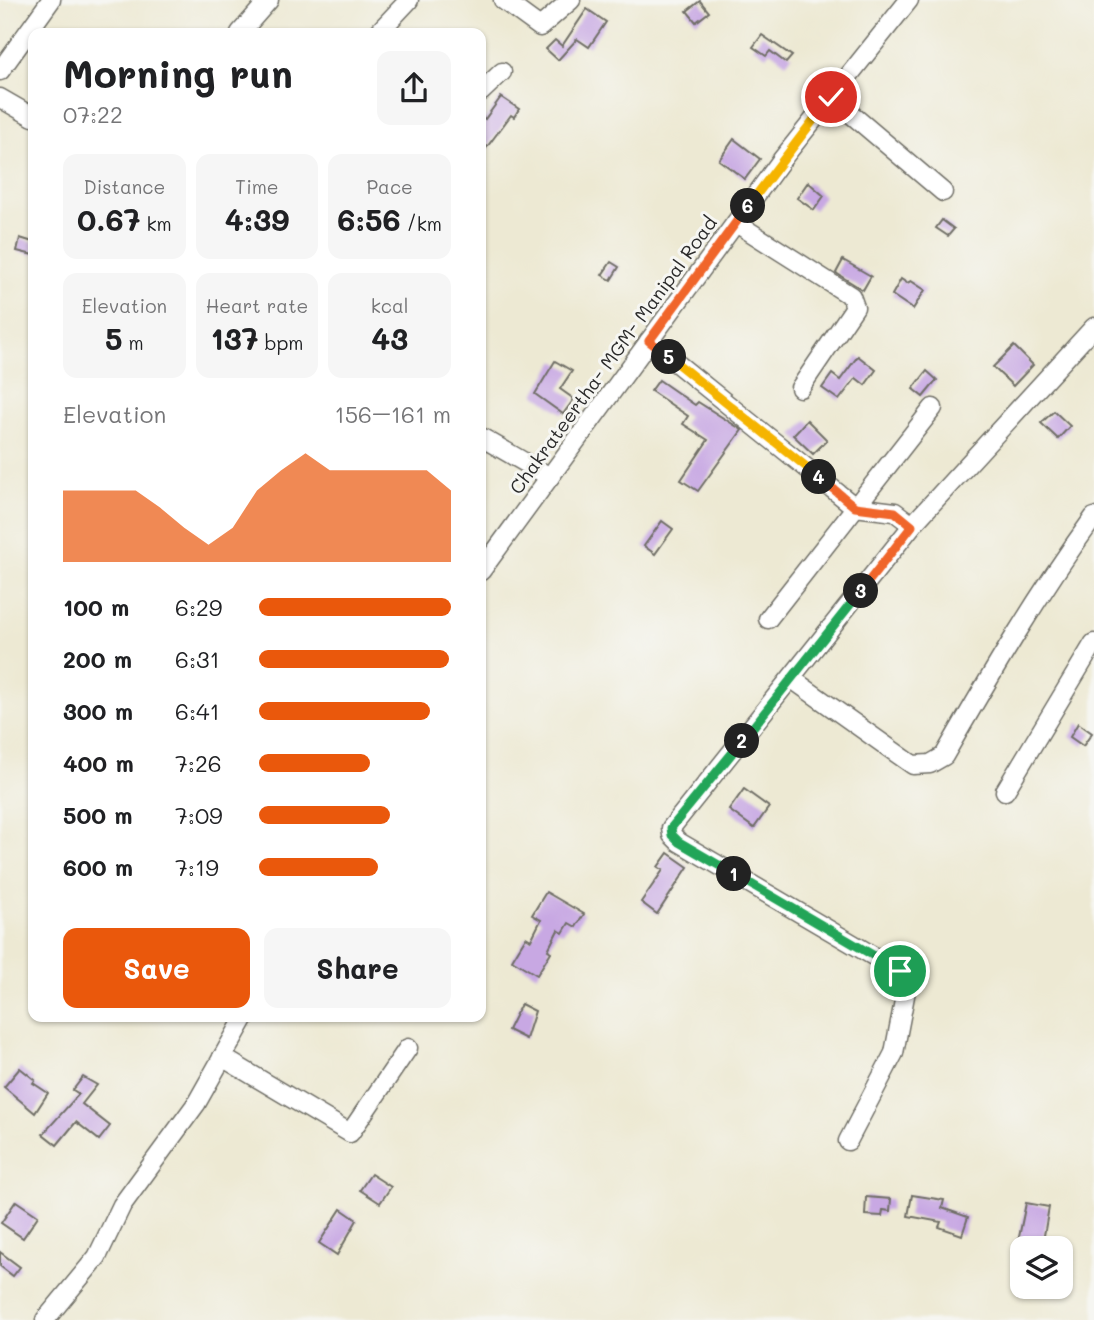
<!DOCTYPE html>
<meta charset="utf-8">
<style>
:root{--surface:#fff;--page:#f6f6f6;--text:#202124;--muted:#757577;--accent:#ea580c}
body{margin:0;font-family:Mali,sans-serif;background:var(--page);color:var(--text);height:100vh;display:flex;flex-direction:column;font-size:26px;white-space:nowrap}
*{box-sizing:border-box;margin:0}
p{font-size:23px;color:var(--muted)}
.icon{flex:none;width:38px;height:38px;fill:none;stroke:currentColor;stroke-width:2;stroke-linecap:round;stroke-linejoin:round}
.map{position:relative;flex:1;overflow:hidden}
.sheet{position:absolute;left:28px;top:28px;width:458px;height:994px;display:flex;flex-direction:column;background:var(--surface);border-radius:14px;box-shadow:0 2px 5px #0004}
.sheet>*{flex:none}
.controls{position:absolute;left:1010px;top:1236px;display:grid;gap:14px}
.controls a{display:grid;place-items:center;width:63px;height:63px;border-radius:14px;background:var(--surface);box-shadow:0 2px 5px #0004;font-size:35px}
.pin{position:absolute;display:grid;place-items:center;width:60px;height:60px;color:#fff;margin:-30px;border:4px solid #fff;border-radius:50%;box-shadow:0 2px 7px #0007}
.km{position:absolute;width:35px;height:35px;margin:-18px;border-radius:50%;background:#222;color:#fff;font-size:19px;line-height:35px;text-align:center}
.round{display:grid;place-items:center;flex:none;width:74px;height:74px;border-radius:14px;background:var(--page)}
.head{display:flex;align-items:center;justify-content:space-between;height:119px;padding:0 35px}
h1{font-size:38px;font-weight:700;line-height:52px}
.stats{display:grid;grid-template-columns:repeat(3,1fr);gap:10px;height:119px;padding:7px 35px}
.stats div{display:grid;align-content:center;border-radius:14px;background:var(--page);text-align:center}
.stats b{font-size:30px;font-weight:700}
.stats small{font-size:19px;font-weight:400}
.stats p{font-size:19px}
.chart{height:196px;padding:14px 35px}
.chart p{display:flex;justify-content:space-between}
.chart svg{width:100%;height:126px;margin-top:7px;fill:var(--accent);opacity:.7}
.primary-button{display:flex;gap:14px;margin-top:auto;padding:14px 35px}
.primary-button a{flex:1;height:80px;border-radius:14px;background:var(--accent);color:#fff;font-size:28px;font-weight:700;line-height:80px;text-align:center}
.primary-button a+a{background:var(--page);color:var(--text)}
ul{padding:0 35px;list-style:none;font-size:23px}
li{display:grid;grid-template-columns:112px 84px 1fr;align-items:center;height:52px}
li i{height:18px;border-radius:9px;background:var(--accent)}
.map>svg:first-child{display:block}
.building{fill:#c8a8e3}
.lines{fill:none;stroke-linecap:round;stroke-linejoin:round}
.minor-casing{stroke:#6f6e66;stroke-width:21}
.minor{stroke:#fff;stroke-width:18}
.split-1-casing{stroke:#fff;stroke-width:14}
.split-2-casing{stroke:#fff;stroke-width:14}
.split-3-casing{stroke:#fff;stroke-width:14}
.split-4-casing{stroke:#fff;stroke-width:14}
.split-5-casing{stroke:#fff;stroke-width:14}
.split-6-casing{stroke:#fff;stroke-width:14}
.split-7-casing{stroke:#fff;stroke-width:14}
.split-1{stroke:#22a559;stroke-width:9}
.split-2{stroke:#22a559;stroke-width:9}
.split-3{stroke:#22a559;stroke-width:9}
.split-4{stroke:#f0652b;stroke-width:9}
.split-5{stroke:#f5b400;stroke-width:9}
.split-6{stroke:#f0652b;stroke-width:9}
.split-7{stroke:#f5b400;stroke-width:9}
.labels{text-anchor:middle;stroke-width:6;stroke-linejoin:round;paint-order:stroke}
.street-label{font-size:19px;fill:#2b2b2b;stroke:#f6f6f2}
</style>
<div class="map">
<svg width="1094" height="1320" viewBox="0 0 1094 1320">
<rect width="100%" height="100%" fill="#f6f6f2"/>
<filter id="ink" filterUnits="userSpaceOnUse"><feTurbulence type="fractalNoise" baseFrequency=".0143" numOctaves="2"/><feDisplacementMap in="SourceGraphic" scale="14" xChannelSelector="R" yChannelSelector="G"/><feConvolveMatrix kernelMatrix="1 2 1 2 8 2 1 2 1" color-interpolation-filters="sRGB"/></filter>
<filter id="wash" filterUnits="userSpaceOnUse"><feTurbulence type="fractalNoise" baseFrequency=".00686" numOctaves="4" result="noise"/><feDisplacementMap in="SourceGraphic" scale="28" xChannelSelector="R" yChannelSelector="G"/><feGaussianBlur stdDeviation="1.57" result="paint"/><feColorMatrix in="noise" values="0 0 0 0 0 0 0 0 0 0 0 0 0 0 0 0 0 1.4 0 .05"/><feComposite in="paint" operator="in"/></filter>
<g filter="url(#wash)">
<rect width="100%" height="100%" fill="#ede9d3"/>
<g id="blocks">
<g class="building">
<path d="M700,1l9,11 -13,10 -9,-11z"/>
<path d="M587,9l19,13 -17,25 -12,-8 -19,21 -12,-11 9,-9 7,6z"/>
<path d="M762,35l30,21 -6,7 -16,-12 -4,5 -13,-9z"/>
<path d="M501,97l18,12 -5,8 -3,-2 -30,40v-39l4,3z"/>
<path d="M734,139l26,20 -15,20 -26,-19z"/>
<path d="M808,182l16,14 -10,14 -17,-12z"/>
<path d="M942,220l12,9 -6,7 -12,-8z"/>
<path d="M20,238l13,4v13l-16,-4z"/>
<path d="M843,260l28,16 -8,14 -27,-17z"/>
<path d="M611,262l8,5 -8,13 -9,-5z"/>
<path d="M901,279l6,4 4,-2 14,9 -12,19 -21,-14z"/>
<path d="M1014,346l19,19 -20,21 -20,-19z"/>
<path d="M858,356l18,14 -11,15 -9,-7 -17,22 -17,-12 10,-14 8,6z"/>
<path d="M555,361l17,10 -12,18 14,10 -11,15 -28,-20z"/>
<path d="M927,371l10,9 -14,17 -10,-8z"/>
<path d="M659,380l36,25 3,-3 44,28 -44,61 -17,-11 27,-40 -25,-16 5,-8 -37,-25z"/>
<path d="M1054,411l16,15 -12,13 -17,-16z"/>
<path d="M807,420l20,20 -14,14 -20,-19z"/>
<path d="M662,521l11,8 -18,25 -11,-8z"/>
<path d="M1078,723l14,10 -9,13 -13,-9z"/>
<path d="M744,789l25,18 -15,21 -25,-18z"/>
<path d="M668,853l20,14 -31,47 -16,-12 22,-32 -5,-3z"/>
<path d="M546,892l38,22 -8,13 -7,-4 -6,10 -5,-3 -10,20 3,2 -14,23 -25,-15 14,-23 5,3 10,-20 -9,-5z"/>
<path d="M521,1004l14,7 -9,28 -18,-9z"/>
<path d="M20,1068l15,12 -2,3 15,10 -13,20 -31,-26z"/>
<path d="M83,1077l14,8 -15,19 28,22 -11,14 -23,-18 -19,23 -14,-11 36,-40 -6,-4z"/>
<path d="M371,1174l20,13 -11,16 -20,-13z"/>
<path d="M912,1195l32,5 -2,8 26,9 -6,18 -23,-8 2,-5 -33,-6z"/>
<path d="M866,1197l25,2 -1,12 -7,-1 -1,6 -17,-1z"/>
<path d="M16,1201l22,15 -15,22 -22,-15z"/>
<path d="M1026,1203l23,4 -7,40 -24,-5z"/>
<path d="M341,1209l16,11 -20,35 -18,-12z"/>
<path d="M0,1252l20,15 -7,9 -13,-10z"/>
</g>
</g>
</g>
<g filter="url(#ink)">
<use href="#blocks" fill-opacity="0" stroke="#6f6e66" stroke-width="2"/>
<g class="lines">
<g class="minor-casing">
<g id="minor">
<path d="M503,0l37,27 31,-27"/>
<path d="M240,33l29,-33"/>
<path d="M378,33l31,-33"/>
<path d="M0,71l51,-71"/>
<path d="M481,92l21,-20"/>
<path d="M831,97l112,95"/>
<path d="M0,98l33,19"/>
<path d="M736,223l115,73 4,11 -55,81"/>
<path d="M649,341l206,166 40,5 17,13"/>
<path d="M481,437l69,40"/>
<path d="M481,571l302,-413 126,-158"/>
<path d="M768,619l165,-211"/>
<path d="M792,679l121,86 17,-1 14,-8c47,-82 94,-162 150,-239"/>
<path d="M1005,791l89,-148"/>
<path d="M222,1057l128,76 58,-85"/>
<path d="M848,1141l46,-88 14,-73 -9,-9 -220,-129 -7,-7 -1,-7 244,-306 179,-195"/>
<path d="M45,1320l52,-63 25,-52 74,-101 49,-87"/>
</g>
</g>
<use href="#minor" class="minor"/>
</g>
</g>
<g class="lines" filter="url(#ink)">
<g class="split-1-casing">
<path id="split-1" d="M734,874l166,97"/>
</g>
<g class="split-2-casing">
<path id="split-2" d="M734,874l-55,-32 -7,-7 -1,-7 71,-87"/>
</g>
<g class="split-3-casing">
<path id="split-3" d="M742,741l119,-150"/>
</g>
<g class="split-4-casing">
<path id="split-4" d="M819,477l36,30 40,5 17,14 -51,65"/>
</g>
<g class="split-5-casing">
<path id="split-5" d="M669,357l150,120"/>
</g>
<g class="split-6-casing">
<path id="split-6" d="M669,357l-20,-16 99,-135"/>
</g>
<g class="split-7-casing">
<path id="split-7" d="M748,206l83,-109"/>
</g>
<use href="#split-1" class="split-1"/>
<use href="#split-2" class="split-2"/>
<use href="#split-3" class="split-3"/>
<use href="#split-4" class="split-4"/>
<use href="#split-5" class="split-5"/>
<use href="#split-6" class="split-6"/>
<use href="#split-7" class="split-7"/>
</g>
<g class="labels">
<g class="street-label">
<text transform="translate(613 355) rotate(-54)" y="7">Chakrateertha- MGM- Manipal Road</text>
</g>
</g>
</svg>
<div class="controls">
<a><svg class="icon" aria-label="layers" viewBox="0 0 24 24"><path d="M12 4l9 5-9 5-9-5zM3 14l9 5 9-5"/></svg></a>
</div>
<div class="pin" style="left:900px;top:971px;background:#1e9e55"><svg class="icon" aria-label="arrive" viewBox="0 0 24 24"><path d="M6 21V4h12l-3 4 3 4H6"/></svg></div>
<div class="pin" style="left:831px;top:97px;background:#d93025"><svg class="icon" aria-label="check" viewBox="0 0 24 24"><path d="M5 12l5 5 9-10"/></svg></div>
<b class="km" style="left:734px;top:874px">1</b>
<b class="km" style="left:742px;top:741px">2</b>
<b class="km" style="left:861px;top:591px">3</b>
<b class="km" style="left:819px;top:477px">4</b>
<b class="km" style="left:669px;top:357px">5</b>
<b class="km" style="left:748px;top:206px">6</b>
<section class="sheet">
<div class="head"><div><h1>Morning run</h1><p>07:22</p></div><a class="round"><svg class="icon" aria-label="share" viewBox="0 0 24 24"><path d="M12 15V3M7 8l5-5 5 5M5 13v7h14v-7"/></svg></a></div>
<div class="stats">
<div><p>Distance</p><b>0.67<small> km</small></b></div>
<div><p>Time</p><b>4:39</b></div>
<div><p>Pace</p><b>6:56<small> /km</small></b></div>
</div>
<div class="stats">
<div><p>Elevation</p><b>5<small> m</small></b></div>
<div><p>Heart rate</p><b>137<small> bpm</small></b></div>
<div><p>kcal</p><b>43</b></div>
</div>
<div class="chart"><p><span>Elevation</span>156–161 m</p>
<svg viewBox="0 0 160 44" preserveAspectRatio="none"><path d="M0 44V19L10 19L20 19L30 19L40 25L50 32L60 38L70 32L80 19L90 12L100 6L110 12L120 12L130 12L140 12L150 12L160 19V44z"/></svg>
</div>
<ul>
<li><b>100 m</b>6:29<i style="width:100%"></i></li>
<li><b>200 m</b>6:31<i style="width:99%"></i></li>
<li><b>300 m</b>6:41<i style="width:89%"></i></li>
<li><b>400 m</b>7:26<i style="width:58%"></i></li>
<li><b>500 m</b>7:09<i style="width:68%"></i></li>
<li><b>600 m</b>7:19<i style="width:62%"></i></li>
</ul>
<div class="primary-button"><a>Save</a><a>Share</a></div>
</section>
</div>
